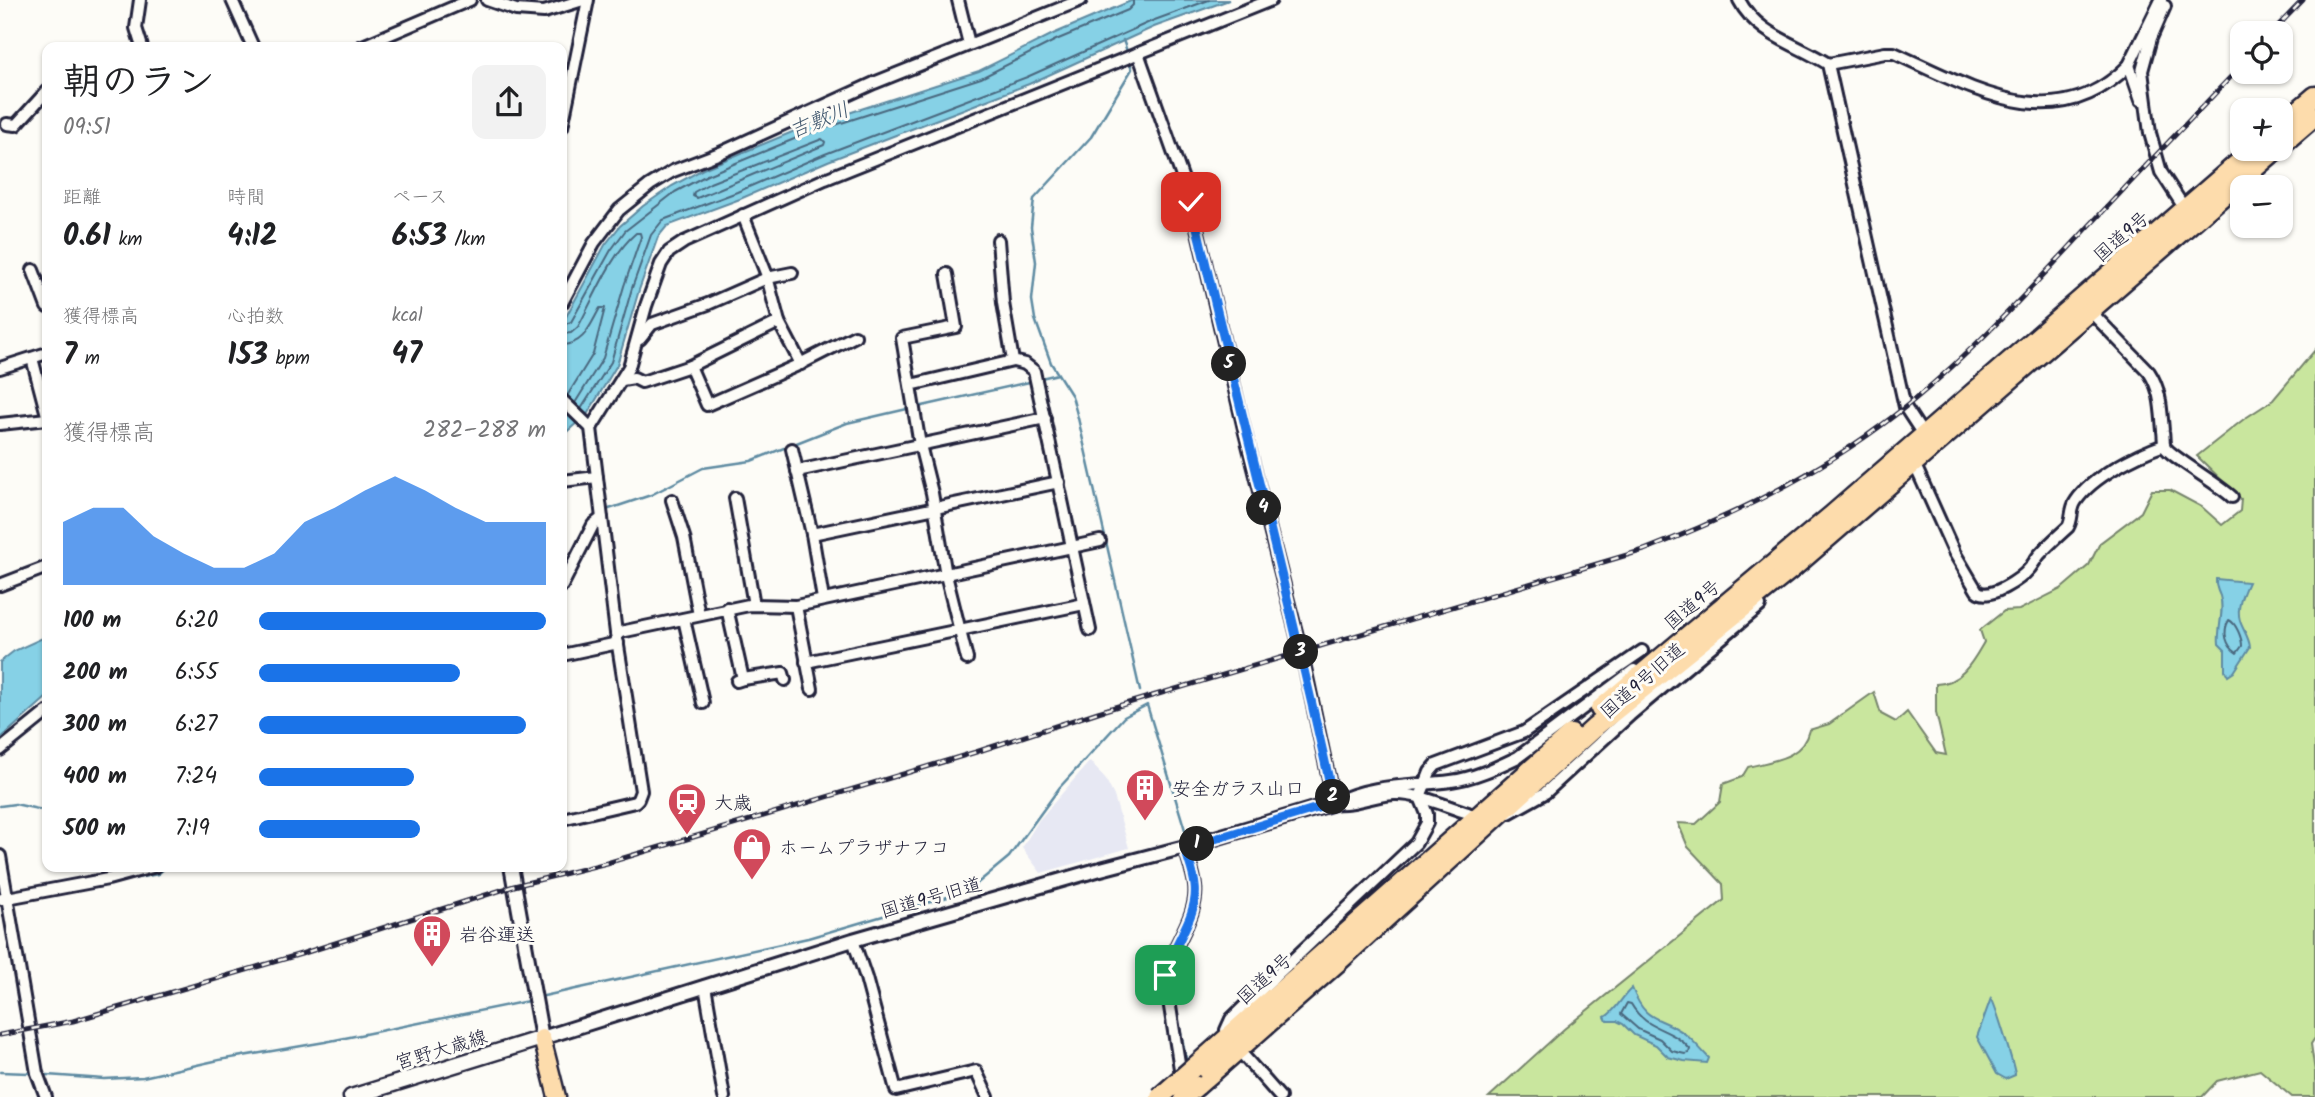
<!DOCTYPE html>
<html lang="ja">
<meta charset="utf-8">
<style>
:root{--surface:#fff;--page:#f2f2f2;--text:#202124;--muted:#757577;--accent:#1a73e8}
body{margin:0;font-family:Kalam,"Klee One",sans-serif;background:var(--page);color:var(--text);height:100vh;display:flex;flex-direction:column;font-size:26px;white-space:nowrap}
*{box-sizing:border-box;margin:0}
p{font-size:23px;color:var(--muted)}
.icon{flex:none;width:38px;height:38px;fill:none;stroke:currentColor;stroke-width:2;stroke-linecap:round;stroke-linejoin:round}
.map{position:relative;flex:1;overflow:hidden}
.side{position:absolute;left:42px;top:42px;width:525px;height:830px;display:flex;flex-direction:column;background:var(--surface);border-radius:14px;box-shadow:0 2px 5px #0004}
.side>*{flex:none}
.controls{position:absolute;left:2230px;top:21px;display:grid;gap:14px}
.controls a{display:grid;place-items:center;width:63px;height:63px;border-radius:14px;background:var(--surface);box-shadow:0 2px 5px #0004;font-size:35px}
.pin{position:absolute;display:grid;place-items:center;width:60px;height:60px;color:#fff;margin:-30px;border-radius:14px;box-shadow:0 4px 10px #0006}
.km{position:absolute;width:35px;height:35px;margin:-18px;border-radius:50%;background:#222;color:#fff;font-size:19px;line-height:35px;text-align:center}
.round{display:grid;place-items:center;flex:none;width:74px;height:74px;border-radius:14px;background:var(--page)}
.overview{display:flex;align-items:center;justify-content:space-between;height:119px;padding:0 21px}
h1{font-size:38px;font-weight:700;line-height:52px}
.metrics{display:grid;grid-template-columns:repeat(3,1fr);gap:10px;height:119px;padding:7px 21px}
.metrics div{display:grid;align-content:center}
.metrics b{font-size:30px;font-weight:700}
.metrics small{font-size:19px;font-weight:400}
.metrics p{font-size:19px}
.chart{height:196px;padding:14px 21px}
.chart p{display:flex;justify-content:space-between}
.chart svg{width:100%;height:126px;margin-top:7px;fill:var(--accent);opacity:.7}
ul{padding:0 21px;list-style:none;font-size:23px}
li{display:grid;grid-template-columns:112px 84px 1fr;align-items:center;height:52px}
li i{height:18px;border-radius:9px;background:var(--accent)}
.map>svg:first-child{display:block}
.built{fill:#e7e8f3}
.green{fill:#c9e69e;stroke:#76846c;stroke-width:2}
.water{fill:#86d1e6;stroke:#5e8ba2;stroke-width:2}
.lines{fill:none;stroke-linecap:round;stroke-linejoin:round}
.shore{stroke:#4a687f;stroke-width:2}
.stream{stroke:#5e8ba2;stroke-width:2.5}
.minor-casing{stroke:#22223b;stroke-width:16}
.tertiary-casing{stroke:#22223b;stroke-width:18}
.secondary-casing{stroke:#22223b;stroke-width:19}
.primary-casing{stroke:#22223b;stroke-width:21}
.trunk-casing{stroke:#22223b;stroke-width:23}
.minor{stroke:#fdfcf7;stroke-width:10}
.tertiary{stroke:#fdfcf7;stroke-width:12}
.secondary{stroke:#fdfcf7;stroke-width:14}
.primary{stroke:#fddcac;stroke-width:16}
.trunk{stroke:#fddcac;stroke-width:18}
.rail-casing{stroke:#22223b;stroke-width:5}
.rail{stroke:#fdfcf7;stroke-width:2.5;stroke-dasharray:8;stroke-linecap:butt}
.trunk-bridge-casing{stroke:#22223b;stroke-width:23;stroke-linecap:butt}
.trunk-bridge{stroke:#fddcac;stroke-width:18}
.route-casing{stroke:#fff;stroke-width:14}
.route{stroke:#1a73e8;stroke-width:9}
.labels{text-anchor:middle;stroke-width:6;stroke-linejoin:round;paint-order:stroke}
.street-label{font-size:19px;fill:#22223b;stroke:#fdfcf7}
.poi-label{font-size:19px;fill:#22223b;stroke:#fdfcf7;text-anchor:start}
.water-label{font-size:21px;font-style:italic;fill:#40576e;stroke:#fdfcf7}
</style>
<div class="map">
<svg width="2315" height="1097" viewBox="0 0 2315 1097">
<rect width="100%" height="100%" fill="#fdfcf7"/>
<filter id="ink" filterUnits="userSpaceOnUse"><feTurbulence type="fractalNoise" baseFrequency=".0143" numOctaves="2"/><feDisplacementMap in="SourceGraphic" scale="14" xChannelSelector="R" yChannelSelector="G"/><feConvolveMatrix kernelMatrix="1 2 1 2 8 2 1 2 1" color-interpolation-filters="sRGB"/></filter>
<g filter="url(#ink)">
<path class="built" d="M1090,761l16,19 8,16 15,52 -88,25 -19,-25 17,-28z"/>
<path class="green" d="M2315,350v688l-4,6 4,28v25h-23l-32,-27 -43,11 -15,16h-713l75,-68 160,-129 -1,-16 -35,-37 -10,-24 18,1 24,-22 3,-18 19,-7 6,-10c26,-7 54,-8 61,-37l20,-6 45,-32 7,22 15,8 11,-10 29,41 10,2 -10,-42v-29c25,0 37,-23 48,-42l-4,-12 24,-19 15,-1 42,-21 28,-24 11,-22 41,-31 11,-22h18l32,17 20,18 18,-14 1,-12 -44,-43 47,-37 29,-19z"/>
<g class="water">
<path d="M1133,0h96l-75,27 -125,57 -201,77 -88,38 -73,27 -9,11 -19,53 -22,75 -29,48 -26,23v-112l43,-79 15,-19 23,-20 29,-20 31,-17 99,-41 177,-57 74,-37z"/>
<path d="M2216,579l32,3c-5,11 -12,26 -8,39 3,9 9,16 10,26l-16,25 -6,4 -3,-6v-20l-6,-6c-2,-15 6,-33 1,-48 -3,-8 -5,-9 -4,-17z"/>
<path d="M47,636v61l-47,42v-77l14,-11z"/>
<path d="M1632,988c15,38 27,26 53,46 9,7 17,17 24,24l-2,5 -23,-2 -16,-4 -12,-12 -22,-10 -11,-11 -6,-3h-10l-2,-4c11,-6 17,-21 27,-29z"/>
<path d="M1991,998c4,5 24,71 24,77l-9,4 -9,-5 -20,-37z"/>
</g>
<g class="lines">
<g class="shore">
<path d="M822,139l3,3 -1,3 -127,53 -4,-2 1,-4 16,-9z"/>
<path d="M562,325l9,-3 40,-72 14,-19 50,-39 32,-17 97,-40 177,-57 75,-38 72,-30 5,-5v-5"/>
<path d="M562,334l9,-1 7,-6c16,-29 33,-73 58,-94h4l1,4 -17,49 -21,72 -28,45"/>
<path d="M562,345c23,-1 28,-20 38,-37h5l-12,46 -26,42"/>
<path d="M581,409l30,-47 21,-74 19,-53 12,-15 74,-28 88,-38 202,-77 125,-56 57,-21"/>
<path d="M2229,620c7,3 13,18 13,26l-5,7c-11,-7 -15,-21 -8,-33z"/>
<path d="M1627,1003l4,1c16,28 39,22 59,45l-1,4 -4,1 -13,-3 -12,-12 -22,-10 -17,-15z"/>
</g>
<g class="stream">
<path d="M1123,40l5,14"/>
<path d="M1129,60l3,9 -41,68 -57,62 -3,28 5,35 -4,38 3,19 16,44 21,33 6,22 62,273"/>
<path d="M1041,378l17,-4"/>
<path d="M918,407l116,-26"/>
<path d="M606,510l45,-15 52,-27 48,-7 96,-38 60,-14"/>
<path d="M575,647l24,-6"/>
<path d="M0,806l15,-2 32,7"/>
<path d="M111,883l47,-9 9,-8"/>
<path d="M1198,910l4,-21 -3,-10"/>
<path d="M3,911l11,59"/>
<path d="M544,996l264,-58 160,-47 41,-34 51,-70 64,-70 23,-12 42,138"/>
<path d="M1175,1004l12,59"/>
<path d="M0,1072l29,1"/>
<path d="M47,1075l57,4 39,-2 76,-17 106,-18 203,-41"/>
</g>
<g class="minor-casing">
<g id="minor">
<path d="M140,0l-4,28 6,19"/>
<path d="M232,0l21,47"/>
<path d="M487,0l29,10 28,2 39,-12"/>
<path d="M958,0l11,44"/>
<path d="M1739,0c18,35 58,44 89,64l77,343 19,29"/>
<path d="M2165,6l-14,32 -9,33 8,62 11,39 24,37"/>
<path d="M360,47l110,-47"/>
<path d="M1138,53l53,149 53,227 60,234 30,140"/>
<path d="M1828,64l57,-11h9c78,35 162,87 235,12l32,-65"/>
<path d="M2129,65l12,35"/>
<path d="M7,124l9,1 31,-34"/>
<path d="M562,127l26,-127"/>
<path d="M998,240l5,63 10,58 12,3 9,7 56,259"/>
<path d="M33,270l14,37"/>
<path d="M947,274l9,53 -54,11 18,107 12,48 14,82 21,84"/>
<path d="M562,303l32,-60 25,-33 31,-25 23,-14 47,-18 154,-70 207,-83"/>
<path d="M2090,311l59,61c12,18 12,37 14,59 1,5 0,12 2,16 5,9 55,38 67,50"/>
<path d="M779,322l22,42"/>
<path d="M640,339l12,-15 56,-20 59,-26 25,-5"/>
<path d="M32,358l15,57"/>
<path d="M690,366l17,39 91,-40 57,-29"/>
<path d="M0,368l47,-15"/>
<path d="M622,380l12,-2 8,4 48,-16 89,-44 -13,-49 -23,-58"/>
<path d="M911,385l102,-24"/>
<path d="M562,400l29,28 25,205 25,158 -3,8 -3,3 -73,17"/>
<path d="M0,424l47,-5"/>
<path d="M591,428l38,-61 17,-61 15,-42 8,-12 15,-10 141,-63 446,-179"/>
<path d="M792,449l20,85 11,65"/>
<path d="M1914,463l40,89 23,39c12,10 44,-12 53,-23 3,-4 6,-9 9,-13 9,-10 19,-19 29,-28 5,-8 2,-18 8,-26 17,-25 60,-46 88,-56"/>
<path d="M797,471l248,-53"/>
<path d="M562,481l35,-4"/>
<path d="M735,498l19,107"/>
<path d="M672,500l12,37 15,78"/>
<path d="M812,534l247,-52"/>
<path d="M0,585l47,-18"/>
<path d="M562,586l31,-61 9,-7"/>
<path d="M796,606l16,83"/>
<path d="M727,608l16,71 -6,2"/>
<path d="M684,619l19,84"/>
<path d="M616,633l133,-28 47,1 304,-65"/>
<path d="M562,655l56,-12"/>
<path d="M806,662l278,-58"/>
<path d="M743,679l40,-6 2,7"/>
<path d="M0,750l47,-38"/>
<path d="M1334,803c35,-19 79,-17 117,-22 24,-3 46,-14 67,-24l116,-87"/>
<path d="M1334,803c21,2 39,-8 60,-9 24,-1 51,12 74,19"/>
<path d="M1509,813l36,-20 85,-78 130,-109"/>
<path d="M0,856l37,217 9,24"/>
<path d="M2,899l106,-20 48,-13"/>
<path d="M853,940l13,38 30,112 80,-19 12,26"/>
<path d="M705,986l19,111"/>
<path d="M1182,1081l-17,-105c6,-30 34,-60 30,-90 -1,-13 -7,-26 -10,-39"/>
<path d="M1280,1097l-52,-59 -2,-8 5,-11 31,-30 154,-146 11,-20v-9l-7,-17 10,-25 6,-7 88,-33 118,-81"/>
</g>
</g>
<g class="tertiary-casing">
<path id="tertiary" d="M511,866l31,172 311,-98 244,-70 88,-23 149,-44"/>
</g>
<g class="secondary-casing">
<path id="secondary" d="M351,1097l191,-59"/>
</g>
<g class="primary-casing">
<path id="primary" d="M542,1038l15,59"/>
</g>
<g class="trunk-casing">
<g id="trunk">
<path d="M2280,126l35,-30"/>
<path d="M2280,146l35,-30"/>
<path d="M1600,709l232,-194 422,-366"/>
<path d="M1193,1068l378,-334"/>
<path d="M1197,1086l141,-124 257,-235 199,-160 483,-418"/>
</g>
</g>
<use href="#minor" class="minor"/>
<use href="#tertiary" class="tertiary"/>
<use href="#secondary" class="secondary"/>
<use href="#primary" class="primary"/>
<use href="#trunk" class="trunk"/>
<g class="rail-casing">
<g id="rail">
<path d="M2271,33l32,-33"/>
<path d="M0,1035l73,-14 228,-67 213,-68 93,-23 369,-111 122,-40 546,-162c89,-34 175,-76 251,-135 67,-52 125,-115 183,-177 54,-58 109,-115 164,-173"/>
</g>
</g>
<use href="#rail" class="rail"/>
<g class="trunk-bridge-casing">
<g id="trunk-bridge">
<path d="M1160,1097l33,-29"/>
<path d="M1184,1097l13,-11"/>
</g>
</g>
<use href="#trunk-bridge" class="trunk-bridge"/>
</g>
</g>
<g class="lines" filter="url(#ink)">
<g class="route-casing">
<path id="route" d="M1165,975c6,-29 34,-59 30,-89 -1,-13 -7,-26 -10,-38l149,-45c-43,-201 -96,-400 -143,-601"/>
</g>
<use href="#route" class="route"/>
</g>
<defs>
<g id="building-pin" transform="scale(2.0125)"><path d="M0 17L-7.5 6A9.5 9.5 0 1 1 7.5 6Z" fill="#d1495b" stroke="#fdfcf7"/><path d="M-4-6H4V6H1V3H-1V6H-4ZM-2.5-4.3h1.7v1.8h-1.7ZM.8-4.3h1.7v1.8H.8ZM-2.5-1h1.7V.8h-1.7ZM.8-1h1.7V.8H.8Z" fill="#fff"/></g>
<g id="station-pin" transform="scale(2.0125)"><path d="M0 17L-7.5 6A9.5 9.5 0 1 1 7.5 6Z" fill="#d1495b" stroke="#fdfcf7"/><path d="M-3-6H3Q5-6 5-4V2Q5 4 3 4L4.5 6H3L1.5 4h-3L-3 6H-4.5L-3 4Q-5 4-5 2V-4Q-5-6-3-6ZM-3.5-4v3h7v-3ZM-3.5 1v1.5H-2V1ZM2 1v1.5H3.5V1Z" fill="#fff"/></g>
<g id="shop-pin" transform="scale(2.0125)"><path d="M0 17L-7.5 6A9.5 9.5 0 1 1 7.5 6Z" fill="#d1495b" stroke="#fdfcf7"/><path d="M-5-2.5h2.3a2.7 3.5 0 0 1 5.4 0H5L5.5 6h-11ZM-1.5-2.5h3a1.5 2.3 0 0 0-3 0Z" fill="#fff"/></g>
</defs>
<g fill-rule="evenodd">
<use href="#building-pin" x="1145" y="788"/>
<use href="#station-pin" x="687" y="802"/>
<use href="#shop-pin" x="752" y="847"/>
<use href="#building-pin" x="432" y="934"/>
</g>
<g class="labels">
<g class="street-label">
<text transform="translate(2121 236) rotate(-41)" y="7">国道9号</text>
<text transform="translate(1692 604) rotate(-40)" y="7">国道9号</text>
<text transform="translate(1642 680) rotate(-41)" y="7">国道9号旧道</text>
<text transform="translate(931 897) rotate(-16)" y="7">国道9号旧道</text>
<text transform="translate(1264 978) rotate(-42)" y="7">国道9号</text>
<text transform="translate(441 1049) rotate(-17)" y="7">宮野大歳線</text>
</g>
<g class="poi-label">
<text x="1172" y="795">安全ガラス山口</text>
<text x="714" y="809">大歳</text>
<text x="779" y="854">ホームプラザナフコ</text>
<text x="459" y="941">岩谷運送</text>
</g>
<g class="water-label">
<text transform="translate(819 120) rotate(-22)" y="7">吉敷川</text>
</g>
</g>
</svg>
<div class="controls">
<a><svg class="icon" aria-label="locate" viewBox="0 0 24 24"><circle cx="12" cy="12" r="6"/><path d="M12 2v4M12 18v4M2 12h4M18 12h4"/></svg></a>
<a>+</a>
<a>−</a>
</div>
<div class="pin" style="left:1165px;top:975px;background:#1e9e55"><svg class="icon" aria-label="arrive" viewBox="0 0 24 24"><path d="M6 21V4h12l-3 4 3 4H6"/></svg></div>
<div class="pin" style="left:1191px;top:202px;background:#d93025"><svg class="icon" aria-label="check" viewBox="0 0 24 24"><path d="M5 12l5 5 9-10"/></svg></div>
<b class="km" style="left:1197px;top:844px">1</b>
<b class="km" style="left:1333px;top:797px">2</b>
<b class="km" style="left:1301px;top:652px">3</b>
<b class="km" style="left:1264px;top:508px">4</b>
<b class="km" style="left:1229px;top:364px">5</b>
<section class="side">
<div class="overview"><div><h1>朝のラン</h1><p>09:51</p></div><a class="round"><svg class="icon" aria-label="share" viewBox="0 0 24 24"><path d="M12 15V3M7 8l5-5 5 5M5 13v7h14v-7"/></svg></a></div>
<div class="metrics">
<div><p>距離</p><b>0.61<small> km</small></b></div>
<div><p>時間</p><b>4:12</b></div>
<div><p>ペース</p><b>6:53<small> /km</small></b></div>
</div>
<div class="metrics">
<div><p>獲得標高</p><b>7<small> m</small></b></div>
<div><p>心拍数</p><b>153<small> bpm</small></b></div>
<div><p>kcal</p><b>47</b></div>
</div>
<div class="chart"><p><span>獲得標高</span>282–288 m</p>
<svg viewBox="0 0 160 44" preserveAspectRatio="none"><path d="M0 44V22L10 17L20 17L30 27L40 33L50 38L60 38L70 33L80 22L90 17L100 11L110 6L120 11L130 17L140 22L150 22L160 22V44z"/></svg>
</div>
<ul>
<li><b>100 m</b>6:20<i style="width:100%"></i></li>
<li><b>200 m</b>6:55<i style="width:70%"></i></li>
<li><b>300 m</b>6:27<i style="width:93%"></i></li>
<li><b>400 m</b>7:24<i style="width:54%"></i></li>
<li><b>500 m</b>7:19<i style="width:56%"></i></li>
</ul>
</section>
</div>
